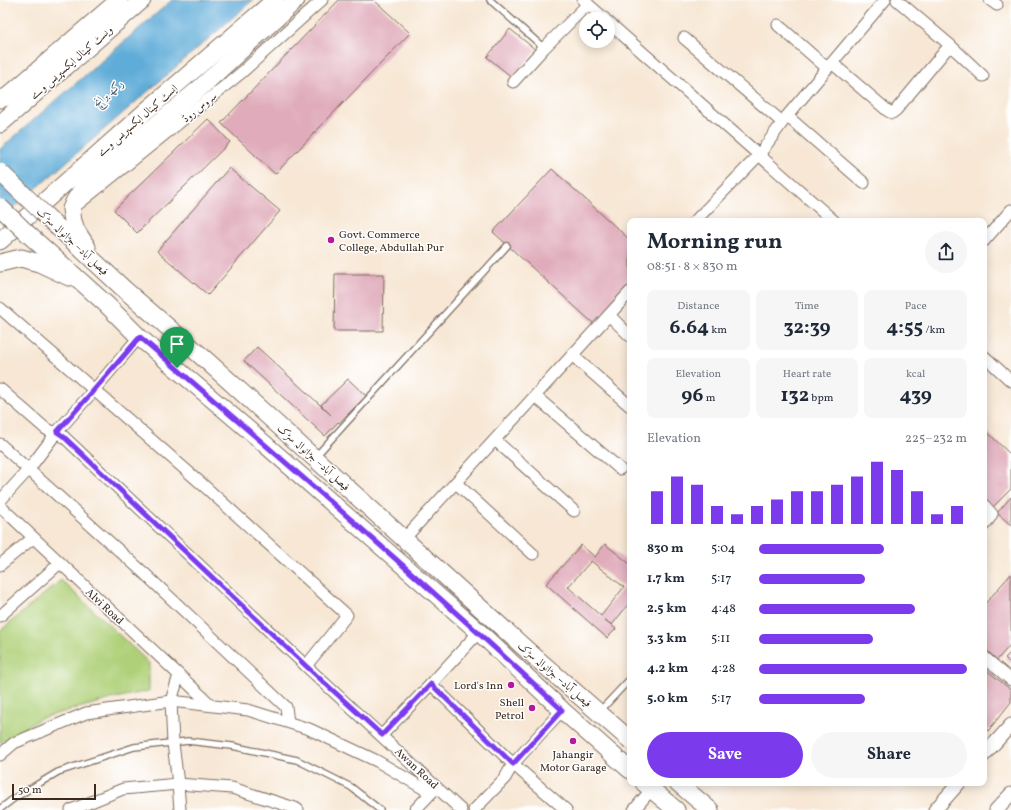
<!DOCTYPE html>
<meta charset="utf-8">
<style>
:root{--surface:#fff;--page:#f6f6f7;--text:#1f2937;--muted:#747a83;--accent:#7c3aed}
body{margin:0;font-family:Vollkorn,Amiri,serif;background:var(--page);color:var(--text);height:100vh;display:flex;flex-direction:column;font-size:15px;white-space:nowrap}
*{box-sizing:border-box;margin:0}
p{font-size:13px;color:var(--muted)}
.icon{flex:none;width:22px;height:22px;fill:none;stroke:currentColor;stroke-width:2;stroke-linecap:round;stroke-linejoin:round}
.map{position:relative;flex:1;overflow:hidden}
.details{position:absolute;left:627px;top:218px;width:360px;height:568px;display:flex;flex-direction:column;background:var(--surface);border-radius:8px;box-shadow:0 2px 10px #0003}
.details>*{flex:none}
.buttons{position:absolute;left:579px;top:12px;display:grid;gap:8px}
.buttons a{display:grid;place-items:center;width:36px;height:36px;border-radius:50%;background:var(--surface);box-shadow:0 2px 10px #0003;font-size:20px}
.scale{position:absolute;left:12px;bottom:10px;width:84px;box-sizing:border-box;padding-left:4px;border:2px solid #3b2a1e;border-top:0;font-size:11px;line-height:14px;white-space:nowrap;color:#3b2a1e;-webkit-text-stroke:3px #fff;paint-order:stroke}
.pin{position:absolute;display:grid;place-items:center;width:34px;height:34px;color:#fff;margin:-41px -17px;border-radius:50% 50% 50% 0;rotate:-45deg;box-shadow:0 0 4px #0007}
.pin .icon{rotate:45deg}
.round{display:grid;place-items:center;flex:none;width:42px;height:42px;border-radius:21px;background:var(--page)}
.head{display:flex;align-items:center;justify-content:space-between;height:68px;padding:0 20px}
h1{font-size:22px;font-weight:700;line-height:30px}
.stats{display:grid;grid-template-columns:repeat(3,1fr);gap:6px;height:68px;padding:4px 20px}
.stats div{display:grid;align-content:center;border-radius:8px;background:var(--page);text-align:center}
.stats b{font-size:20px;font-weight:700}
.stats small{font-size:11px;font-weight:400}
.stats p{font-size:11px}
.chart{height:112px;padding:8px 20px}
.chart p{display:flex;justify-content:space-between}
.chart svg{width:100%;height:72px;margin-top:4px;stroke:var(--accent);stroke-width:6}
.button{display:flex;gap:8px;margin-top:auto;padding:8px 20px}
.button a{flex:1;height:46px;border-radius:24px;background:var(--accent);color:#fff;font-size:16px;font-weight:700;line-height:46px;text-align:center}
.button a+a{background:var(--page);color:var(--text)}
ul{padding:0 20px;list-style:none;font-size:13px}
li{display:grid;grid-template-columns:64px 48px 1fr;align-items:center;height:30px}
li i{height:10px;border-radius:5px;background:var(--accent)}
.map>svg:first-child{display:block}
.green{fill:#afd078;stroke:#757d4b}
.water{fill:#5facd8;stroke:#4d6b7b}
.building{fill:#e0acbb;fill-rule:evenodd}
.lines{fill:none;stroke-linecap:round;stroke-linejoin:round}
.service-casing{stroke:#7d6c5e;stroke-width:8}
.minor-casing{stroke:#7d6c5e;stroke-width:13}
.tertiary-casing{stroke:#7d6c5e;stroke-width:15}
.primary-casing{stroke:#7d6c5e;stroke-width:19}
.service{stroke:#fff;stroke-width:5.5}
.minor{stroke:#fff;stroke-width:11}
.tertiary{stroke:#fff;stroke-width:13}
.primary{stroke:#fff;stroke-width:17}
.primary-bridge-casing{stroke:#7d6c5e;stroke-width:19;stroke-linecap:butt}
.primary-bridge{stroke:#fff;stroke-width:17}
.route-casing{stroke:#fff;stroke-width:8}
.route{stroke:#7c3aed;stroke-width:5}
.poi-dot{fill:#b5179e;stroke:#fff;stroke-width:1.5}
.labels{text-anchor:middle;stroke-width:3;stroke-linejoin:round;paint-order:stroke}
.street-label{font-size:11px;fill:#3b2a1e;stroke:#fff}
.poi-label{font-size:11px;fill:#3b2a1e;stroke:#fff;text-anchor:end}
.water-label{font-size:12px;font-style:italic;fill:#495e68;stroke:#fff}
</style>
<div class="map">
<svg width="1011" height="810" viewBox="0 0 1011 810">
<rect width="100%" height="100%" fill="#fff"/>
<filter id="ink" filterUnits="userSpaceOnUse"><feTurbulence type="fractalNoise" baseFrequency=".025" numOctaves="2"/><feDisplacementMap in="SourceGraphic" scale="8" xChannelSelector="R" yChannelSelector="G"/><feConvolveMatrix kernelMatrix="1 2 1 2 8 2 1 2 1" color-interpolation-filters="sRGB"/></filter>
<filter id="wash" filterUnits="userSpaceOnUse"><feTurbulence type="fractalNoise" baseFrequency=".012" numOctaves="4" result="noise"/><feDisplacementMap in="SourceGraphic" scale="16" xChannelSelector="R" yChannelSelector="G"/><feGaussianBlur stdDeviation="0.9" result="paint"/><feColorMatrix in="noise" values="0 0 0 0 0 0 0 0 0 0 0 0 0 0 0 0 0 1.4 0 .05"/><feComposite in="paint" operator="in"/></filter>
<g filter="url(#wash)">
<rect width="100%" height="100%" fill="#f7e7d4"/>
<path class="green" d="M61,580l88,83v28l-34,7 -74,20 -41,25v-112z"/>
<path class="water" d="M172,0h81l-253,220v-71z"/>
<g id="blocks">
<g class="building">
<path d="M339,0h35l36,33 -135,141 -54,-51z"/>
<path d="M510,29l26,21 -23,28 -26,-21z"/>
<path d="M208,119l22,23 -93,91 -23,-23z"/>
<path d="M229,168l51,43 -72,84 -51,-44z"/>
<path d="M552,169l78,71v45l-36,39 -101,-92z"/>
<path d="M335,274h49l-1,57h-49z"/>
<path d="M257,347l74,68 -10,-10 27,-26 18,17 -27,27 -1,-1 -13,14 -81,-75z"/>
<path d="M984,429l27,26v34l-18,18 -9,-9z"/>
<path d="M1011,497v28l-14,-12z"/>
<path d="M605,544l25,20v38l-18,23 -8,-6 12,10 -9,9 -61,-54 35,-39 14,12zM591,561l33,26 -23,29 -33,-29z"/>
<path d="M1011,574v70l-14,16 -13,-12v-43z"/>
<path d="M1011,652v12l-6,-6z"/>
<path d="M984,668l27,22v12l-23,29 -4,-3z"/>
</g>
</g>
</g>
<g filter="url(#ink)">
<use href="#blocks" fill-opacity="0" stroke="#7d6c5e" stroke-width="1"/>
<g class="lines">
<g class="service-casing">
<g id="service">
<path d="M490,0l54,48"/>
<path d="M316,456l191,-210"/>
<path d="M600,711l30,-32"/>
<path d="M0,809l13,-10 45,-27 76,-25 54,-6 44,5 65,14 54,27 29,23"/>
</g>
</g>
<g class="minor-casing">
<g id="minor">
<path d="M583,0l22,19"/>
<path d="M897,0l53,45 33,31"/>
<path d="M990,0l7,5"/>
<path d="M608,22l226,199"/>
<path d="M778,25l49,43"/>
<path d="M684,38l98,84"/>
<path d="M832,63l56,48 4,2 4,-3 54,-65"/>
<path d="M513,82l31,-34 44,-44"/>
<path d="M787,116l77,67"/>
<path d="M77,205l164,-132 81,-73"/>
<path d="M695,221l64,-66 28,-39 98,-116"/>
<path d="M984,241l27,-31"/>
<path d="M0,308l202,176 145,131 -41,51"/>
<path d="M609,315l21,21"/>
<path d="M572,355l58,51"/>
<path d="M984,356l27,25"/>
<path d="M0,389l46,40c7,4 10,2 17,7l243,230 155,144"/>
<path d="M535,396l85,73"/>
<path d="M495,440l79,71"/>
<path d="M0,444l144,129 142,134 2,15"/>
<path d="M456,483l77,71"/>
<path d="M0,501l29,-32 28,-37 37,-42 45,-53"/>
<path d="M984,505l8,9 -3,5 -5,6"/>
<path d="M0,506l211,199"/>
<path d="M404,539l226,-247"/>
<path d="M0,565l33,-27"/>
<path d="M0,616l60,-53"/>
<path d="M984,657l27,23"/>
<path d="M179,675l-8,26 2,42 5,41 2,26"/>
<path d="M431,684l82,80 53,46"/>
<path d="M382,735l49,-51 48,-52"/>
<path d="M0,755l14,-12 72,-30 85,-12 77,9 61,19 68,32 54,32"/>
<path d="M71,810l52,-21 55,-5 54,4 63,20 3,2"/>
<path d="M415,810l20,-21"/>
<path d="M474,810l31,-32 8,-14 49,-54"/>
<path d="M634,810l21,-25"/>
</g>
</g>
<g class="tertiary-casing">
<g id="tertiary">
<path d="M984,755l27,-30"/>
<path d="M935,810l24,-27"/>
<path d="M996,810l15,-16"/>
</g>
</g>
<g class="primary-casing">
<g id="primary">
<path d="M0,99l7,-2 112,-97"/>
<path d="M0,124l142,-124"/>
<path d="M46,216l79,74 82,71 320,289 103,90"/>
<path d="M28,234l78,70 33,33 112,95 228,200 83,78 68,60"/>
<path d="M0,241l146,-130 129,-111"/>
<path d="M87,247l-11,-17 -3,-9 -2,-12 4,-9 8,-12 17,-16 100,-84 96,-88"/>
<path d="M0,263l21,-5 18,5 30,14"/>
<path d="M644,783l32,27"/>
<path d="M678,783l32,27"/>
</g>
</g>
<use href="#service" class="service"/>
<use href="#minor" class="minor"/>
<use href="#tertiary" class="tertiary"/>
<use href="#primary" class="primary"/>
<g class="primary-bridge-casing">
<g id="primary-bridge">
<path d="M0,172l46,44"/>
<path d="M0,207l28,27"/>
</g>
</g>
<use href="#primary-bridge" class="primary-bridge"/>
</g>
</g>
<g class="lines" filter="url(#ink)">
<g class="route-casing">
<path id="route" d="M140,337c142,122 285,245 422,373l-49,54 -82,-80 -49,51 -76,-69 -243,-230 -6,-4 37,-42z"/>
</g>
<use href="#route" class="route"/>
</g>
<g class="poi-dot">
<circle cx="331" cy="240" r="4"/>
<circle cx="511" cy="685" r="4"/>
<circle cx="532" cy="708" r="4"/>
<circle cx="573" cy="741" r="4"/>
</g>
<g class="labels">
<g class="street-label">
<text transform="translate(71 62) rotate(-41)" y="4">ویسٹ کینال ایکسپریس وے</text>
<text transform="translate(199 107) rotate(-39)" y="4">سروس روڈ</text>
<text transform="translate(137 120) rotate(-41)" y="4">ایسٹ کینال ایکسپریس وے</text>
<text transform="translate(73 241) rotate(43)" y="4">فیصل آباد– جڑانوالہ سڑک</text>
<text transform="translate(314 457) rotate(42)" y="4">فیصل آباد– جڑانوالہ سڑک</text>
<text transform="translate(105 606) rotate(43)" y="4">Alvi Road</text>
<text transform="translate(555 674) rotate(41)" y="4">فیصل آباد– جڑانوالہ سڑک</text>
<text transform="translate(417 768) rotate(43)" y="4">Awan Road</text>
</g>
<g class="poi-label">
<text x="339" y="238" text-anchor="start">Govt. Commerce<tspan x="339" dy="13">College, Abdullah Pur</tspan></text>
<text x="503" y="689">Lord's Inn</text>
<text x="524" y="706">Shell<tspan x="524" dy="13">Petrol</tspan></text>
<text x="573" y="758" text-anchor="middle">Jahangir<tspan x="573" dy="13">Motor Garage</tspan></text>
</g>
<g class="water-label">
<text transform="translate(108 93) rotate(-41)" y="4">رکھ برانچ</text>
</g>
</g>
</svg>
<div class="buttons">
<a><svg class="icon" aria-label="locate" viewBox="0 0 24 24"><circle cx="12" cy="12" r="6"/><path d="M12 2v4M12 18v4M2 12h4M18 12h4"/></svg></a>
</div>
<div class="scale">50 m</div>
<div class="pin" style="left:177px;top:368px;background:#1e9e55"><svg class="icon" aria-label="arrive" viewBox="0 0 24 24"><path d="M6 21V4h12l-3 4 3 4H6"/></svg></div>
<section class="details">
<div class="head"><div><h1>Morning run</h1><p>08:51 · 8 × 830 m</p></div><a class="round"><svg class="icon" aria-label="share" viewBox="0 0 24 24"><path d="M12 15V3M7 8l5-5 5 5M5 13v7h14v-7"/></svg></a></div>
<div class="stats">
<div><p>Distance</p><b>6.64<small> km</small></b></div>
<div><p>Time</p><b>32:39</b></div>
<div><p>Pace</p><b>4:55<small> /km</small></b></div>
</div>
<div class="stats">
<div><p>Elevation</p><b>96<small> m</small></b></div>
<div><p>Heart rate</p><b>132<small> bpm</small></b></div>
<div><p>kcal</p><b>439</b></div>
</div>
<div class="chart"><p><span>Elevation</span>225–232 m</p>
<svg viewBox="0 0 160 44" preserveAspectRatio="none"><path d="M5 44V24M15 44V15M25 44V20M35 44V33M45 44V38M55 44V33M65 44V29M75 44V24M85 44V24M95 44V20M105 44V15M115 44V6M125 44V11M135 44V24M145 44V38M155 44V33"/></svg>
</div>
<ul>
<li><b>830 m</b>5:04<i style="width:60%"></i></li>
<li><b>1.7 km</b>5:17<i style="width:51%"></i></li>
<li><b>2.5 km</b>4:48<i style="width:75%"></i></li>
<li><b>3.3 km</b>5:11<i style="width:55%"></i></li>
<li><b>4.2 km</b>4:28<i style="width:100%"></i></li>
<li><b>5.0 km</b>5:17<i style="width:51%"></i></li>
</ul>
<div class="button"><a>Save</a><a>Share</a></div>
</section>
</div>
